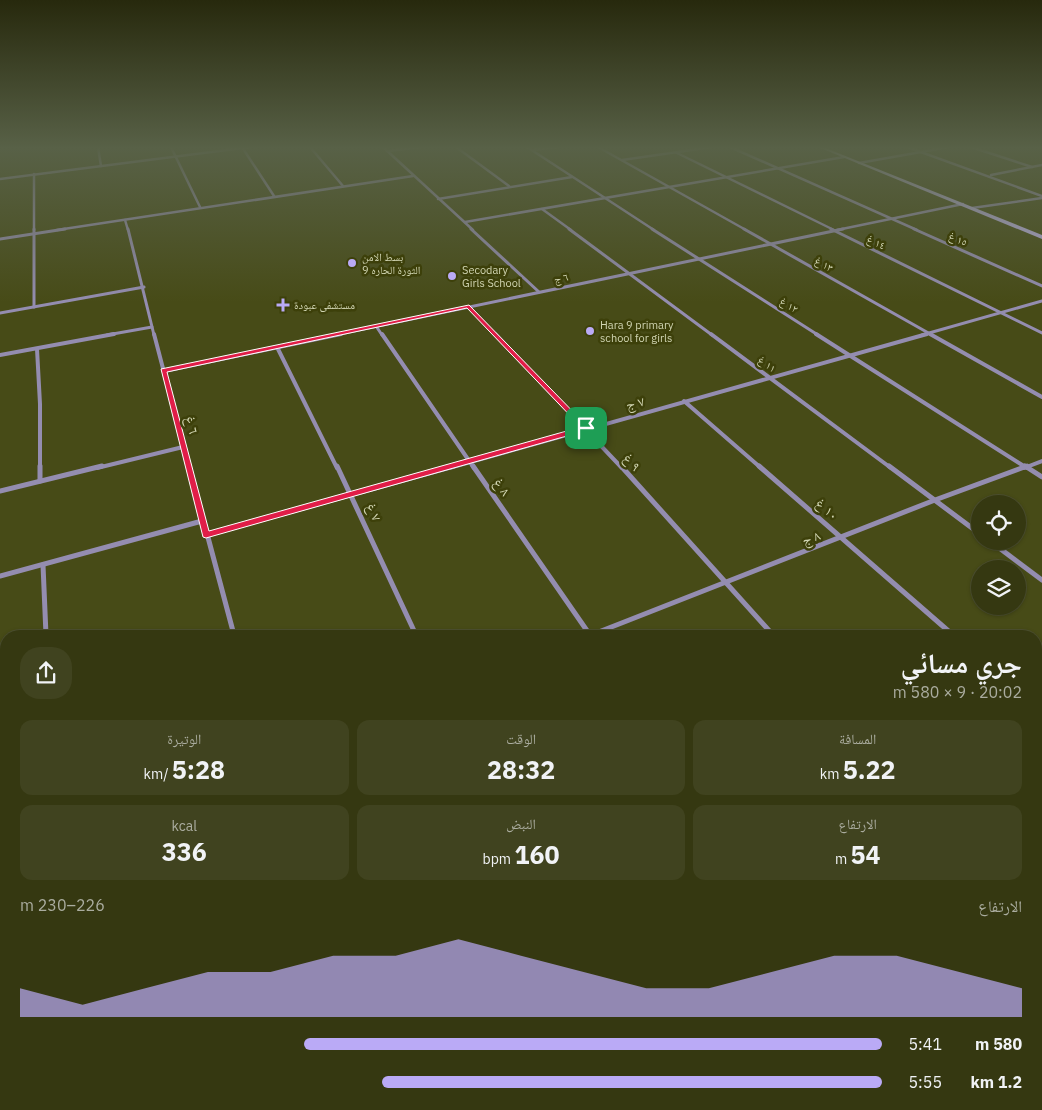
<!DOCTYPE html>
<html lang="ar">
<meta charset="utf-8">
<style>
:root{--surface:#353811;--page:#40431f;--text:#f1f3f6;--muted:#aaac9f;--line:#4f5231;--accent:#baaaf6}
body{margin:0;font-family:"IBM Plex Sans","Noto Naskh Arabic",sans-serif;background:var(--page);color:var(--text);direction:rtl;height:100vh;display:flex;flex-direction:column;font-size:19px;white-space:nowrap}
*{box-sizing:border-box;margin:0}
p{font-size:16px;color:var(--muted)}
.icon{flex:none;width:28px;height:28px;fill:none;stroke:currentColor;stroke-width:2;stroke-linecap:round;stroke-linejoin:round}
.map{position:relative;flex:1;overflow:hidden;direction:ltr}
.panel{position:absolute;left:0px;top:630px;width:1042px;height:480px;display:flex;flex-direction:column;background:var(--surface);border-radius:20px 20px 0 0;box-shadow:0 1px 4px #0004,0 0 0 1px var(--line);direction:rtl}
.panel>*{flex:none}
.buttons{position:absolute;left:971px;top:495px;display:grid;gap:10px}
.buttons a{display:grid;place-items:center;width:55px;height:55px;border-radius:50%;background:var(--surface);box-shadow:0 1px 4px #0004,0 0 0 1px var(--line);font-size:25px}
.pin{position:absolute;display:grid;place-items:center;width:42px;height:42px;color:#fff;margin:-21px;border-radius:10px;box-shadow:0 2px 8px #0006}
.round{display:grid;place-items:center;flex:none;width:52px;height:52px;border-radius:20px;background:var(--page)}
.head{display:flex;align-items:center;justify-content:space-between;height:85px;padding:0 20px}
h1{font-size:28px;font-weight:700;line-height:38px}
.metrics{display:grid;grid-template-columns:repeat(3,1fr);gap:8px;height:85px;padding:5px 20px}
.metrics div{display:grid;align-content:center;border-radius:12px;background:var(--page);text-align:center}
.metrics b{font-size:25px;font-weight:700}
.metrics small{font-size:14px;font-weight:400}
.metrics p{font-size:14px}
.chart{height:140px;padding:10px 20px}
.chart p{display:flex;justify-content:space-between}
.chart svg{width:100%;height:90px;margin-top:5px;fill:var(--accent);opacity:.7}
ul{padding:0 20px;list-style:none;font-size:16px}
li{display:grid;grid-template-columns:80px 60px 1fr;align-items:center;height:38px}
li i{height:12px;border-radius:6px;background:var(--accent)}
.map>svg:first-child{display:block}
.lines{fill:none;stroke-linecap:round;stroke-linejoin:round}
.street-far5{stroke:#948db0;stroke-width:2.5}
.street-far4{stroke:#948db0;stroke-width:3}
.street-far3{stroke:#948db0;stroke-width:4}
.street-far2{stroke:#948db0;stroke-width:5}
.street-far1{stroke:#948db0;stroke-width:6}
.street{stroke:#948db0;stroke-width:8}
.secondary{fill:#beb4eb;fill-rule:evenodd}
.route{fill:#e11d48;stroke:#fff;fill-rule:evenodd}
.poi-dot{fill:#baaaf6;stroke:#3d400a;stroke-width:2}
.labels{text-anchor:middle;stroke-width:5;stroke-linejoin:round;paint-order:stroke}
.far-street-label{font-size:11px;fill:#d1d5b3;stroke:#3d400a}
.far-poi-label{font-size:11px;fill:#d1d5b3;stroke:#3d400a;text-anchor:start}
.street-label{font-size:14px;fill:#d1d5b3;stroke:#3d400a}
</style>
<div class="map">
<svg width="1042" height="1110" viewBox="0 0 1042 1110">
<rect width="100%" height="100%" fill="#474b17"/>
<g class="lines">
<g class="street-far5">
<path d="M98,147l3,19"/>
<path d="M171,147l29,60"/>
<path d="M242,147l32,49"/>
<path d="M310,147l33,39"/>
<path d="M383,147l90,83"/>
<path d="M456,147l53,39"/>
<path d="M527,147l127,83"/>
<path d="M598,147l148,83"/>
<path d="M730,147l187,83"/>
<path d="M907,147l135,49"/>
<path d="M971,147l61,20"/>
<path d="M1040,147h2"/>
<path d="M533,150l25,-3"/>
<path d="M387,151l35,-4"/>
<path d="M675,152l159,78"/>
<path d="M622,160l90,-13"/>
<path d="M859,163l90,-16"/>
<path d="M34,174v56"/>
<path d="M991,175l51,-10"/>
<path d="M0,179l250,-32"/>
<path d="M438,199l134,-22"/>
<path d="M972,208l70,-10"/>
<path d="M542,209l29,21"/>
<path d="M125,220l3,10"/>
<path d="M465,222l379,-65"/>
<path d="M57,230l356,-54"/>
<path d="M837,230l126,-26"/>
</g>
<g class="street-far4">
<path d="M34,229v78"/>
<path d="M128,229l26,106"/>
<path d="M471,229l68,63"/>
<path d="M569,229l143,106"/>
<path d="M652,229l166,106"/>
<path d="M744,229l188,106"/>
<path d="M831,229l211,104"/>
<path d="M914,229l128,57"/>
<path d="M0,239l65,-10"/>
<path d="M469,307l27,28"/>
<path d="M0,313l144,-26"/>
<path d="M376,326l6,9"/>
<path d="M107,335l45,-8"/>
<path d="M335,335l508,-106"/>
<path d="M922,335l120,-34"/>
</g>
<g class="street-far3">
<path d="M154,334l35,134"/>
<path d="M382,334l92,134"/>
<path d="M495,334l127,134"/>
<path d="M711,334l180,134"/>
<path d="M816,334l211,134"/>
<path d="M930,334l112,63"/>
<path d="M277,347l60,121"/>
<path d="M37,349l3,55v64"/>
<path d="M0,355l114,-21"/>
<path d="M164,371l177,-37"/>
<path d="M684,401l77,67"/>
<path d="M97,468l86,-21"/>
<path d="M449,468l478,-134"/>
<path d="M1024,468l18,-7"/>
</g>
<g class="street-far2">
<path d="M40,466v15"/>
<path d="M189,466l45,169"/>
<path d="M337,466l79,169"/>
<path d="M473,466l117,169"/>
<path d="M621,466l152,169"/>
<path d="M759,466l194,169"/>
<path d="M889,466l91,68"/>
<path d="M1025,466l17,11"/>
<path d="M0,491l102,-25"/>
<path d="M206,535l248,-69"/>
<path d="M990,541l52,39"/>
<path d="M43,565l3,70"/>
<path d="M0,576l202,-55"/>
<path d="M591,635l344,-135 92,-34"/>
</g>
<g class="street-far1">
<path d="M46,633v3"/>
<path d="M233,633l1,3"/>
<path d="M416,633l1,3"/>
<path d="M589,633l2,3"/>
<path d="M772,633l2,3"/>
<path d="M952,633l3,3"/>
<path d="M587,636l7,-3"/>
<path d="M0,691l6,-2"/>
<path d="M1036,707l6,5"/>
</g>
<g class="street">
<path d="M0,889l6,-2"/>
<path d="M1036,918l6,7"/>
<path d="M60,1104v6"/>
<path d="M350,1104l2,6"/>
<path d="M625,1104l3,6"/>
<path d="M986,1104l5,6"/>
<path d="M1027,1110l15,-10"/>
</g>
<g class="secondary">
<path d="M818,147h5l219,88v4z"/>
<path d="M1042,971v16l-6,3v-17z"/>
<path d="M847,1104h24l-3,6h-24z"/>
</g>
</g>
<linearGradient id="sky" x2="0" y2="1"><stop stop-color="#27290d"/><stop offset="0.49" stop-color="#586147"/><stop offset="1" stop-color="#586147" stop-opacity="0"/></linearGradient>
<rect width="1042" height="302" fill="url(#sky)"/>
<path class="route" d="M469,305l119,122v3l-382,108 -3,-1 -42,-168zM467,308l114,119 -372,104 -42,-159z"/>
<g class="poi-dot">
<circle cx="352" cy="263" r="5"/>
<circle cx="452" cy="276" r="5"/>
<path d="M280.5 297.5h5v5h5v5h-5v5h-5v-5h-5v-5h5z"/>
<circle cx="590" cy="331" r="5"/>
</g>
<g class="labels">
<g class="far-street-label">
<text transform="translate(958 239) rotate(24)" y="4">١٥ غ</text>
<text transform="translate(876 242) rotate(26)" y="4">١٤ غ</text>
<text transform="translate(824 264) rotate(30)" y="4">١٣ غ</text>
<text transform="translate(561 278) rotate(-12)" y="4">٦ ج</text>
<text transform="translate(789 305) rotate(32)" y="4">١٢ غ</text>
<text transform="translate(767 364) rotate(36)" y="4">١١ غ</text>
</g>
<g class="far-poi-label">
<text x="362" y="261">بسط الامن<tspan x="362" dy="13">الثورة الحاره 9</tspan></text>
<text x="462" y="274">Secodary<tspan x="462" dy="13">Girls School</tspan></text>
<text x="294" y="309">مستشفى عبودة</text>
<text x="600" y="329">Hara 9 primary<tspan x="600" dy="13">school for girls</tspan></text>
</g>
<g class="street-label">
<text transform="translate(635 403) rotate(-15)" y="5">٧ ج</text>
<text transform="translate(192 425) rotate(76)" y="5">٦ غ</text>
<text transform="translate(632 462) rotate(48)" y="5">٩ غ</text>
<text transform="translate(502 487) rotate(55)" y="5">٨ غ</text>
<text transform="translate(827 509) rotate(41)" y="5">١٠ غ</text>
<text transform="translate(374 512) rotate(65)" y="5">٧ غ</text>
<text transform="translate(811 538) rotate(-21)" y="5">٨ ج</text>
</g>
</g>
</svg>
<div class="buttons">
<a><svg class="icon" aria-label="locate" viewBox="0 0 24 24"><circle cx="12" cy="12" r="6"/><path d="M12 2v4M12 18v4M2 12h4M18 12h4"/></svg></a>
<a><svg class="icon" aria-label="layers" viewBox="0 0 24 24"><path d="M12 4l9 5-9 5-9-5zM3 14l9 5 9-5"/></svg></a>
</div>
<div class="pin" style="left:586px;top:428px;background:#1e9e55"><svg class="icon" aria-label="arrive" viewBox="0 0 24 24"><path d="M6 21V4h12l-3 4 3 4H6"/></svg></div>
<section class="panel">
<div class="head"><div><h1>جري مسائي</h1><p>20:02 · 9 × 580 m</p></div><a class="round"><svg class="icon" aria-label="share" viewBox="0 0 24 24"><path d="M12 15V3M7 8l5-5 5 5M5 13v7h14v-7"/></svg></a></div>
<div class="metrics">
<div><p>المسافة</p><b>5.22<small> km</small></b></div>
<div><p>الوقت</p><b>28:32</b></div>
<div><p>الوتيرة</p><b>5:28<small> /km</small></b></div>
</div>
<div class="metrics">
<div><p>الارتفاع</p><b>54<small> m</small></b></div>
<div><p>النبض</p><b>160<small> bpm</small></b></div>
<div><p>kcal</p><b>336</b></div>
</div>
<div class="chart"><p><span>الارتفاع</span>226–230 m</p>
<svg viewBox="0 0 160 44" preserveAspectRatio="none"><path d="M0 44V30L10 38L20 30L30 22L40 22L50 14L60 14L70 6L80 14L90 22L100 30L110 30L120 22L130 14L140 14L150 22L160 30V44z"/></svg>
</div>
<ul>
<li><b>580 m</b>5:41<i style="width:67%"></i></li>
<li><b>1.2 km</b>5:55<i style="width:58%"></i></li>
</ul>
</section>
</div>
